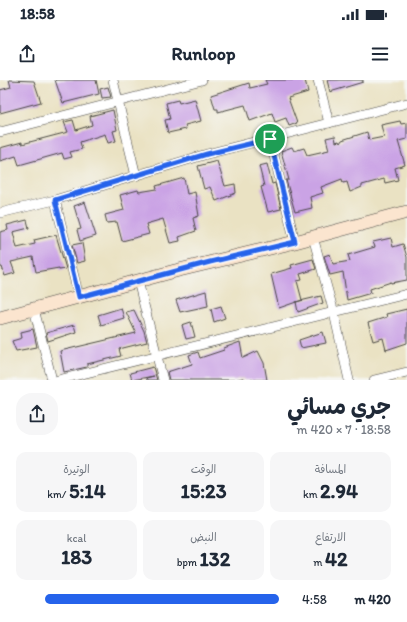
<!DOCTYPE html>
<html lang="ar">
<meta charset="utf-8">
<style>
:root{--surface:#fff;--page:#f6f6f7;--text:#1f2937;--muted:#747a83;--accent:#2563eb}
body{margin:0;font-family:Itim,"Playpen Sans Arabic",sans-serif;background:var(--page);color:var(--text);direction:rtl;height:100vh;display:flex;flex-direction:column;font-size:15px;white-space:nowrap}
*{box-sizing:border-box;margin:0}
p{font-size:13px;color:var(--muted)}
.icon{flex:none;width:22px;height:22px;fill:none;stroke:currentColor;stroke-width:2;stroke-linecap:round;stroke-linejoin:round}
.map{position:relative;height:300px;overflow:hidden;direction:ltr}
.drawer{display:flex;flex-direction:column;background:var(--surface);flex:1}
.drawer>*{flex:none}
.pin{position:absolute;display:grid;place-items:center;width:34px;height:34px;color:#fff;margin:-17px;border:2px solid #fff;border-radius:50%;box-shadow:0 1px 4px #0007}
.round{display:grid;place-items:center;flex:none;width:42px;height:42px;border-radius:16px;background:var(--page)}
.head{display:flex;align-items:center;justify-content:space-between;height:68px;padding:0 16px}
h1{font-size:22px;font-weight:700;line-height:30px}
.metrics{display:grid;grid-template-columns:repeat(3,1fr);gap:6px;height:68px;padding:4px 16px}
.metrics div{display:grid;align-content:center;border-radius:10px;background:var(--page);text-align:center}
.metrics b{font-size:20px;font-weight:700}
.metrics small{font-size:11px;font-weight:400}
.metrics p{font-size:11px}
ul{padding:0 16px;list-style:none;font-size:13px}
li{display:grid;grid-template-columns:64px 48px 1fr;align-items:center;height:30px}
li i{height:10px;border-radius:5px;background:var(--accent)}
.status{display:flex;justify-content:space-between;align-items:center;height:28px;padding:0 20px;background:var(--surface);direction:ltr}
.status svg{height:11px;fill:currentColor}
header{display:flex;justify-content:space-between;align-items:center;height:52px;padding:0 16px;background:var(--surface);font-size:18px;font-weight:700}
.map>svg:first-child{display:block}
.building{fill:#caa3e5}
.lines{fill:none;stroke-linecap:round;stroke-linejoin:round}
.street-casing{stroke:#484642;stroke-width:10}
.secondary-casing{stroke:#484642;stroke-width:14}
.street{stroke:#fff;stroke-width:9}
.secondary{stroke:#fbe5cf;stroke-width:13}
.route-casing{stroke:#fff;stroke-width:8}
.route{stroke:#2563eb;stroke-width:5}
</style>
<div class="status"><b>18:58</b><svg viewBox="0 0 49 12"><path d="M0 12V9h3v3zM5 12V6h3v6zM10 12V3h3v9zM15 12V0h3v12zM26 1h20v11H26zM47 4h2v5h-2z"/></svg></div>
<header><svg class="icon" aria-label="menu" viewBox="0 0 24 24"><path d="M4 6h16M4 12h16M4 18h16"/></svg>Runloop<svg class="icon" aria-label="share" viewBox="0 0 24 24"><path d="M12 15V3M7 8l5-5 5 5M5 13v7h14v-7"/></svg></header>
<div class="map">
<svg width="407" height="300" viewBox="0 0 407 300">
<rect width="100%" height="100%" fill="#f6f6f2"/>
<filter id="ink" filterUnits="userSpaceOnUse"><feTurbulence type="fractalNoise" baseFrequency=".025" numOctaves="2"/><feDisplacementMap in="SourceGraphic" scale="8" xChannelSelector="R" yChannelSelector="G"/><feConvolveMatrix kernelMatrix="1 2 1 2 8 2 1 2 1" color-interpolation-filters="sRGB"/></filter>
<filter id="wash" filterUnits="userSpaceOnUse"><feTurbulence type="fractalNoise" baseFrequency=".012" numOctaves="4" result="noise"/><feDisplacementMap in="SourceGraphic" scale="16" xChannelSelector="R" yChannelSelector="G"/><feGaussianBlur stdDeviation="0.9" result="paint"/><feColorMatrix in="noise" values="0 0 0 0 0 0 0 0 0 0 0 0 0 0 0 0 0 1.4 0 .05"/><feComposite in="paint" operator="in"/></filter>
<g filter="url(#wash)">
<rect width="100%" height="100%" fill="#eae2c3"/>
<g id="blocks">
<g class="building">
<path d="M9,0l25,1 7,21 -41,11v-23l11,-3z"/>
<path d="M55,0h41l3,14 -36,9z"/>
<path d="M265,0h40l3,12 -20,6 9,25 -8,3 -3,-8 -11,4 -3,-9 -22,8 -5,-16 -27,7v-3h-3l-4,-14 38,-12 1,5 17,-4z"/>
<path d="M327,0h36v2l-33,10z"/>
<path d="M108,7l3,10 -9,1 -2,-9z"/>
<path d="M195,19l6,22 -16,4 1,4 -18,4 -3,-13 5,-1 -4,-16 12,-3 1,3z"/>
<path d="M113,30l4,20 -4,1 3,10 -8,2 -3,-9 -25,8 2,7 -12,3 2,5 -8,2 -2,-6 -43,12 -3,-9 -16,5v-13l22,-6v2l46,-12 -4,-10 9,-2 3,10 16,-5 -2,-9z"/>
<path d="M400,41l1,3 6,-1v16l-9,2 7,24 -10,3 3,12 -13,3 -1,-4 -22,6v2l-12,5 -3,-10 -4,1 -1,-4 -21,8 2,6 -13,4 2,11 -17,4 -9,-32h3l-8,-29 11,-4 2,4 10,-3 3,7 22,-5 -3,-12 9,-2 1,6 3,-1 1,2 2,-3 25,-8 2,8 15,-3 -3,-12z"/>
<path d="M217,81l8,25 10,-2 1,9 -20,8 -6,-14 -6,2 -6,-23z"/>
<path d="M267,84l5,20 3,-1 6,26 -13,3 -7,-25 3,-1 -5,-20z"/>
<path d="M184,98l3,16 8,-2 4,24 -6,2 3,13 -17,6 1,4 -10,2 -7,-24 -17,5 3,10 -27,7 -5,-19 -10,1 -2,-8 19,-5 -4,-15 18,-5 1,2 18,-3 -1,-3z"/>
<path d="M85,122l11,34 -16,5 -3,-11 4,-1 -7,-23z"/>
<path d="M27,140l2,8 -16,4 4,16 18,-4 -1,-4 22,-5 10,34 -7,1v-2l-23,4 -3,-15 -22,5 4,11 -10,3 -3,-9h-2v-35l8,-2 -1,-5z"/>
<path d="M391,158l2,9 10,-3 4,13v23l-16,3v-1l-21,7 1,4 -24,7 -4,-28 -13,3 -6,-19 6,-2 3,10 17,-3 -2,-6 27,-8 -2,-5z"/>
<path d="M82,163l3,18 -8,2 -5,-18z"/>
<path d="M313,179l3,10 -16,5 2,6 -5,1 5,19 -23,8 -8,-34 21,-6 -1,-3z"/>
<path d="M206,211l2,15 -28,6 -4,-12z"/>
<path d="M321,216l2,7 -25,9 -2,-10z"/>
<path d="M221,226l4,12 -11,4 -3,-13z"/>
<path d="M121,228l3,10 -23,7 -3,-10z"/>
<path d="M407,229v34l-21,7 -3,-12 -10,3 -5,-18 19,-6 -1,-3z"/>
<path d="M134,230l10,21 3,11 -28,7 2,7 -34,8v3l-23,5 -4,-21 76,-18 -10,-21z"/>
<path d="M191,242l4,15 -9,2 -4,-14z"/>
<path d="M74,245l2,7 -28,9 -2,-8z"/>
<path d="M33,249l4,18 -21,4 -4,-10 10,-3 -1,-6z"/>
<path d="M323,252l3,11 -25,5 -2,-8z"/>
<path d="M240,262l3,16 15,-7 6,12 3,17h-23l-1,-2 -9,2h-65l-2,-8 25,-8 -3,-9 9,-3 2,6 24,-8v-2z"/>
<path d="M153,287l4,13h-10l-1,-2 8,-2 -22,4 -2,-7z"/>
</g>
</g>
</g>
<g filter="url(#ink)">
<use href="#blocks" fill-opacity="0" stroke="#484642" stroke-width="1"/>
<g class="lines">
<g class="street-casing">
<g id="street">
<path d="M113,0l23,96"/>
<path d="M318,0l11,43"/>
<path d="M0,52l202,-52"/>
<path d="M270,59l25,103"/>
<path d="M55,120l24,97"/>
<path d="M0,133l55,-13 152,-46 200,-51"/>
<path d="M313,157l21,76 15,67"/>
<path d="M138,201l25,99"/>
<path d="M34,229l18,71"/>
<path d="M58,300l349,-86"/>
<path d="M374,300l33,-8"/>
</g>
</g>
<g class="secondary-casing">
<path id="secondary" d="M0,238l175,-47 120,-29 112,-30"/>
</g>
<use href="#street" class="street"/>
<use href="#secondary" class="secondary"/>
</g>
</g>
<g class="lines" filter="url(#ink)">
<g class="route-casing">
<path id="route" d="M270,59l25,103 -85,20 -131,35 -24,-97 152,-46z"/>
</g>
<use href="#route" class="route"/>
</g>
</svg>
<div class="pin" style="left:270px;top:59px;background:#1e9e55"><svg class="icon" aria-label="arrive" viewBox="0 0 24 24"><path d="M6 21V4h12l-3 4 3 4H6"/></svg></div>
</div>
<section class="drawer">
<div class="head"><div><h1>جري مسائي</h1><p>18:58 · 7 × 420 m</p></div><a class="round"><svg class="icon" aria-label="share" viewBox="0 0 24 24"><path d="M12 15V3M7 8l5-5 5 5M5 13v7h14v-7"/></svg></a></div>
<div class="metrics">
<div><p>المسافة</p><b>2.94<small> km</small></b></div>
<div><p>الوقت</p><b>15:23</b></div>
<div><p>الوتيرة</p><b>5:14<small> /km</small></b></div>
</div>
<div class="metrics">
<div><p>الارتفاع</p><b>42<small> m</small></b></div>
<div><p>النبض</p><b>132<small> bpm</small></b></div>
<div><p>kcal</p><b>183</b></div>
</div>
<ul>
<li><b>420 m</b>4:58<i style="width:89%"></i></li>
</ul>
</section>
